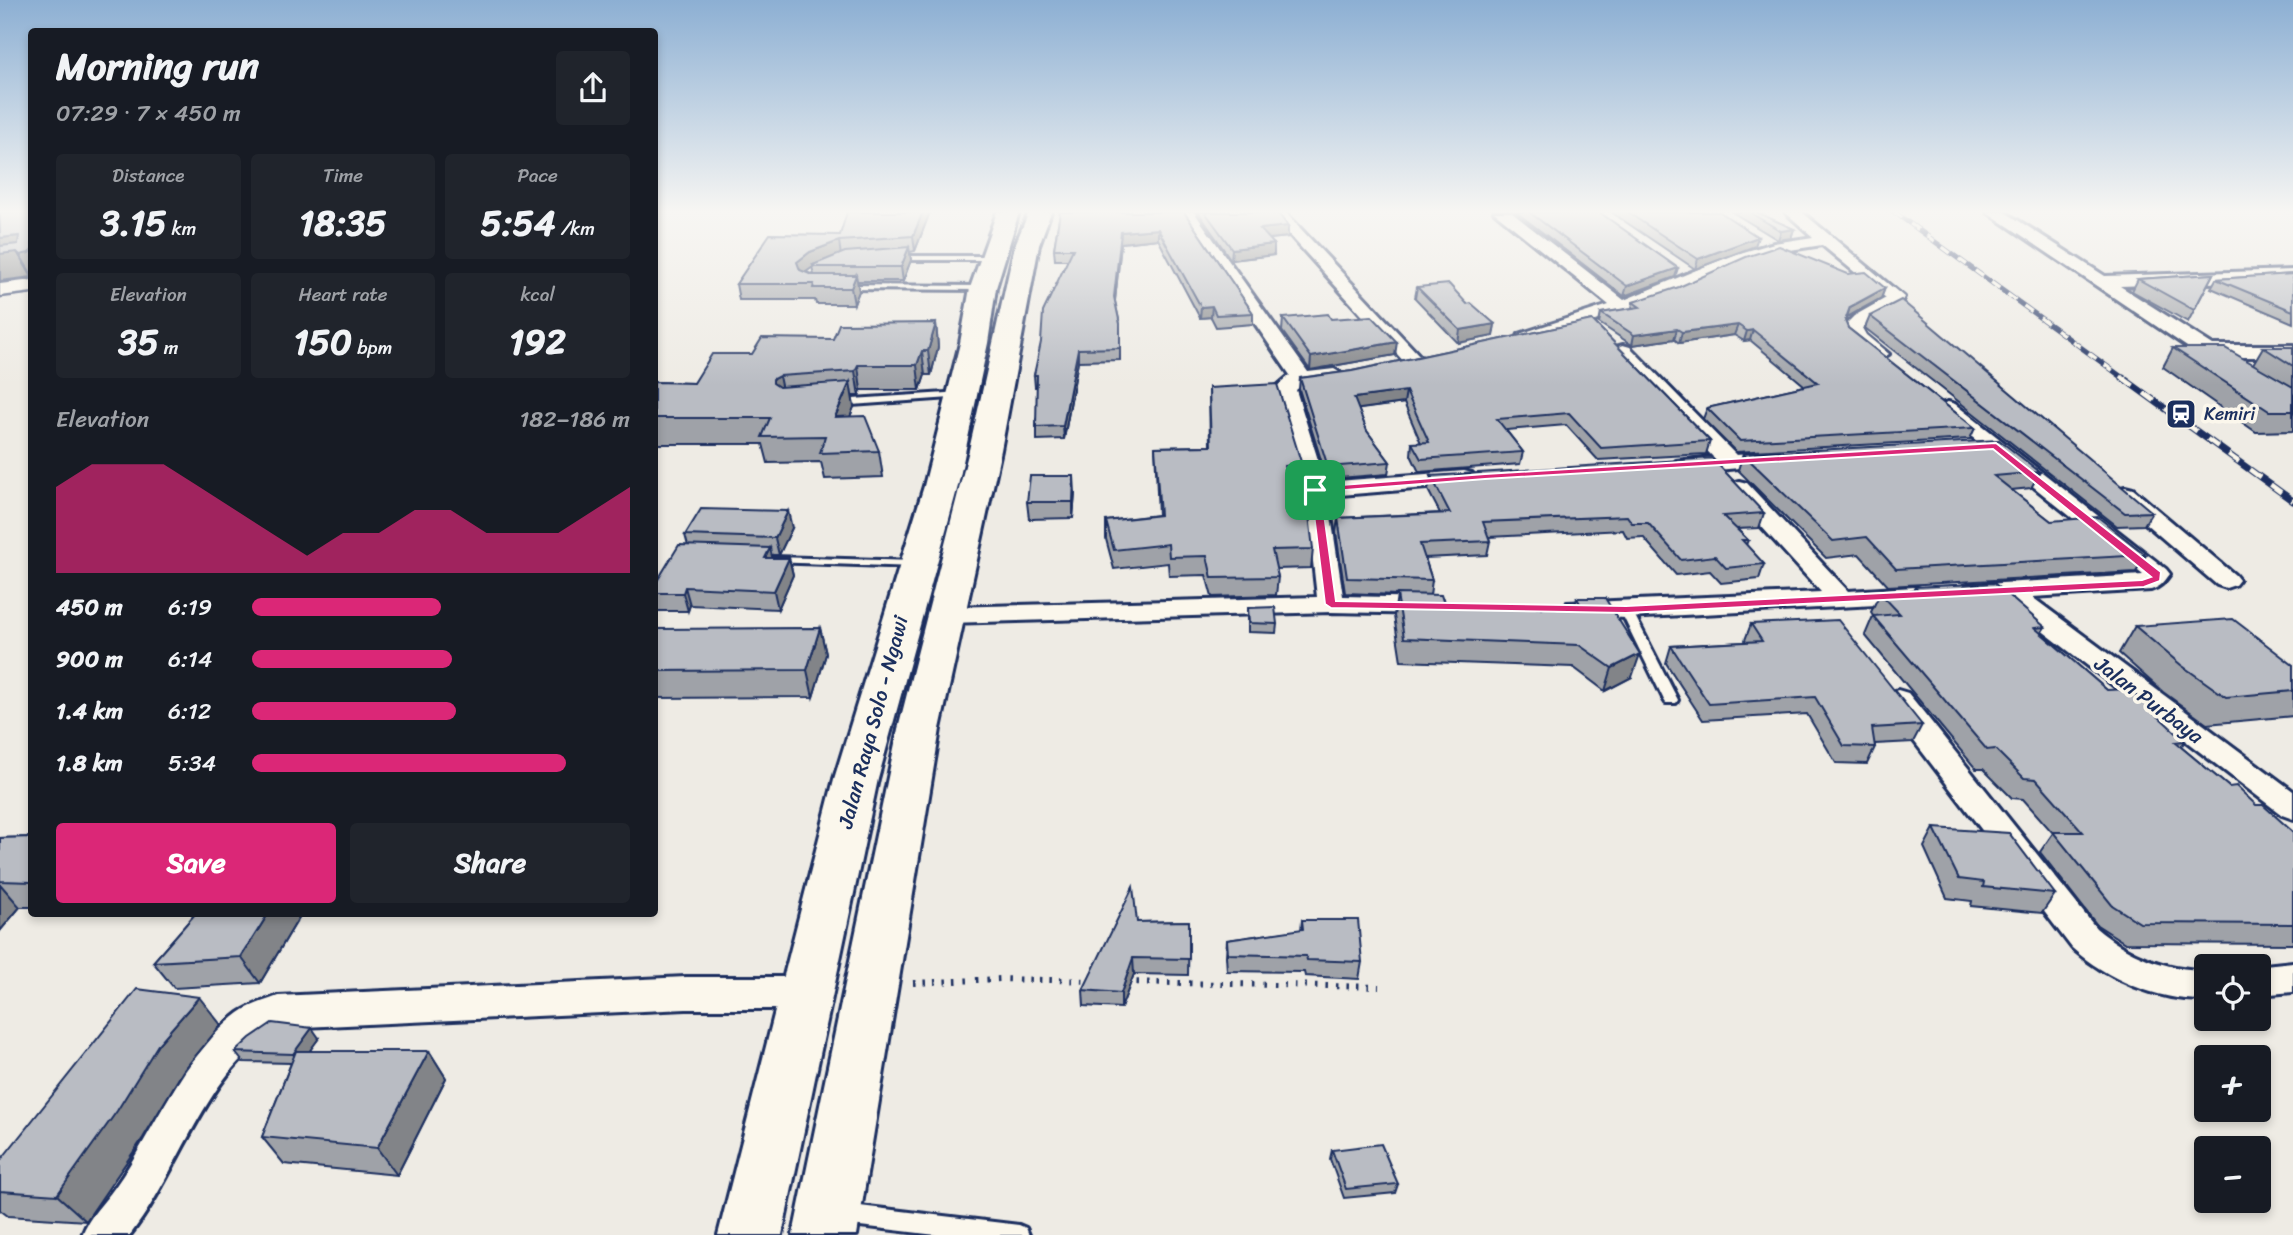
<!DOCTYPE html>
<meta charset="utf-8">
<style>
:root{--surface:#171b24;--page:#20242c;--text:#f1f3f6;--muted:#9ea1a6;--accent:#db2777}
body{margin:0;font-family:Sriracha,sans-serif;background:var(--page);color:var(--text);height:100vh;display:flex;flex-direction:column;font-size:26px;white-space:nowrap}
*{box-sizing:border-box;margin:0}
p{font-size:23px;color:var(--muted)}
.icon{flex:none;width:38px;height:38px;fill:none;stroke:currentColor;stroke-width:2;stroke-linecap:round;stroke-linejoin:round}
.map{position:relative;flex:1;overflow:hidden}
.side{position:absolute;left:28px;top:28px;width:630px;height:889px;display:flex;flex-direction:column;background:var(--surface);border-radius:7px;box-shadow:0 4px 10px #0003}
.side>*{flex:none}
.controls{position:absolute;left:2194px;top:954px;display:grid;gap:14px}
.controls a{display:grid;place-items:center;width:77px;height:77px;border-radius:7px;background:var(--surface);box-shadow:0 4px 10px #0003;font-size:35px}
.pin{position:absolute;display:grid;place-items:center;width:60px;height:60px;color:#fff;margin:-30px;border-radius:14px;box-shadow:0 4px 10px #0006}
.round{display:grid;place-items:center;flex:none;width:74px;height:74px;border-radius:7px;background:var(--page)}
.head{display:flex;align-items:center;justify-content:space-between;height:119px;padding:0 28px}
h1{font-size:38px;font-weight:700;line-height:52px}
.stats{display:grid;grid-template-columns:repeat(3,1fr);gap:10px;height:119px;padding:7px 28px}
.stats div{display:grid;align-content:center;border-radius:7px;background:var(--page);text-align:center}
.stats b{font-size:35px;font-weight:700}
.stats small{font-size:19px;font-weight:400}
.stats p{font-size:19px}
.chart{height:196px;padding:14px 28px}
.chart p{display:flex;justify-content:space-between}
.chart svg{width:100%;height:126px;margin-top:7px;fill:var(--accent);opacity:.7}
.button{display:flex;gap:14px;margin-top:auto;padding:14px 28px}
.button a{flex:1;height:80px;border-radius:7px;background:var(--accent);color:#fff;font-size:28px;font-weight:700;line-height:80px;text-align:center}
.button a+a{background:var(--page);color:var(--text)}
ul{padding:0 28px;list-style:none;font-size:23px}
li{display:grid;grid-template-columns:112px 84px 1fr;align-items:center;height:52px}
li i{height:18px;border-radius:9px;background:var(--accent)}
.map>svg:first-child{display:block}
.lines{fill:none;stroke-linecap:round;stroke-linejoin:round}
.service-casing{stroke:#1b2f5e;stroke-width:6}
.minor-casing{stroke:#1b2f5e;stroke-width:6}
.tertiary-casing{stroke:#1b2f5e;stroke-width:5}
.trunk-casing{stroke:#1b2f5e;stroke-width:6}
.path{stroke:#1b2f5e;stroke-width:6;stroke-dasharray:2.5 8;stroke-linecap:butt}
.service{fill:#fbf7ec;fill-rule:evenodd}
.minor{fill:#fbf7ec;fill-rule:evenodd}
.tertiary{fill:#fbf7ec;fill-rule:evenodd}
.trunk{fill:#fbf7ec;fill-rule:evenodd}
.rail-far1-casing{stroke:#1b2f5e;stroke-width:5}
.rail-casing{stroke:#1b2f5e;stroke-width:7}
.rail-far1{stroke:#fbf7ec;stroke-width:3.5;stroke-dasharray:10;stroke-linecap:butt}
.rail{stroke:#fbf7ec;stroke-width:4.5;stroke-dasharray:13;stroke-linecap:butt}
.wall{fill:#9fa2a8;stroke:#1b2f5e;stroke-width:2;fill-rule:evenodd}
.shaded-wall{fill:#828488;stroke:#1b2f5e;stroke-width:2}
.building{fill:#b9bcc3;stroke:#1b2f5e;stroke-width:2}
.route{fill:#db2777;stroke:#fff;stroke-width:2;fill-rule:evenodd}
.labels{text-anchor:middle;stroke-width:7;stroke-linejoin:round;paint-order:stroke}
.far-poi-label{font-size:18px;fill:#1b2f5e;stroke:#fbf7ec;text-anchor:start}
.street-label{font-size:21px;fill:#1b2f5e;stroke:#fbf7ec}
</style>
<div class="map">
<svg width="2293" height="1235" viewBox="0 0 2293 1235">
<rect width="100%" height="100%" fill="#eeebe4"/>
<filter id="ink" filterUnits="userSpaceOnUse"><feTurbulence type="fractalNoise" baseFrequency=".0143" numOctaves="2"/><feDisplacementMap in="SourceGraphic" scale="14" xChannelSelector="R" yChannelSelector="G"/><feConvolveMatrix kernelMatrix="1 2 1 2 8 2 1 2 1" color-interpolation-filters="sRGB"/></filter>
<g filter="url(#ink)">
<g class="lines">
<g class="service-casing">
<g id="service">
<path d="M893,256h98l4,2 -4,2h-95l-4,-2z"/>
<path d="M840,285l143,1 4,2 -4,2 -140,-1h-3z"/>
<path d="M962,392l5,3 -2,2 -128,9 -5,-3 5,-3z"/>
<path d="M774,557l142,4 6,3 -6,3 -146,-5 -2,-2 2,-2z"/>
<path d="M1626,606l6,4 46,90 -2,3h-10l-2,-3 -44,-90z"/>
<path d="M843,1204l176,21 7,3 3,7h-93l-93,-11 -7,-3 -3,-7 3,-7z"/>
</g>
</g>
<g class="minor-casing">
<g id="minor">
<path d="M1179,212h15l114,160 26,-3 10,6 -3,4 -39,6 -6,5 29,92 139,-11 8,2 3,5 -3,5 -8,2 -136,11 15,100 89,2 9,2 4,6 -4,6 -9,2 -101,-2 -383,11 -9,-2 -4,-6 4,-6 9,-2 369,-10 -12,-107 -30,-102 15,-13z"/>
<path d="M1269,212h16l135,144 3,4 -3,4h-14z"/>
<path d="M1494,212h17l113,88 106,-44 44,-13 39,-6 -28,-25h17l102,85 -5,10 -37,21 4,7 23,19 -10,6c-16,-4 -29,-19 -36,-33l11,-11 32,-18 -64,-53 -45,7 -35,12 -89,38 -120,40h-14l-2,-4 2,-4 90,-29z"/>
<path d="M1987,212h18l100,64 188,-6v10l-173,6 93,59h80v12h-62l62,39v15l-7,-2 -87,-54z"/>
<path d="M1623,345l7,2 106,108 39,-3 8,2 3,5 -3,5 -99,9 -8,-2 -3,-5 3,-5 37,-4 -97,-102 -3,-4 3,-4z"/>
<path d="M1948,402l7,2 211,165 4,5c-6,8 -9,13 -19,16l-119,7 261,194v28l-11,-4 -281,-216 -34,2 -9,-3 -4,-5 4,-5 9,-3 176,-10 -202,-163 -3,-4 3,-4z"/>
<path d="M1739,481l8,2 101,108 67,-4 9,3 4,5 -4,5 -9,3 -289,15 -59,-3 -4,-6 4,-6 254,-11 -90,-99 -3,-5 3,-5z"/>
<path d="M2125,487l8,2 102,86 4,5 -4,5 -9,3 -9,-3 -100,-86 -3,-5 3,-5z"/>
<path d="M1898,690l10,3 17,21 171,214c32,27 69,42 111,42v30c-49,1 -99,-20 -135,-52l-184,-241 -4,-7 4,-7z"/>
<path d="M2293,962v30l-34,3v-29h-4z"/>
<path d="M686,977h119l13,5 5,11 -5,11 -13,5h-119l-404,19c-75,37 -102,145 -152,207h-48c7,-19 21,-31 33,-48 41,-57 65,-130 124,-174 11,-8 26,-12 39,-17z"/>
</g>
</g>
<g class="tertiary-casing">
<path id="tertiary" d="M32,280v12l-32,4v-12z"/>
</g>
<g class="trunk-casing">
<g id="trunk">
<path d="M997,212h22l-23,76 -8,55 -30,143 -80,293 -96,456h-64l116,-456 90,-293 36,-143 10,-55z"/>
<path d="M1029,212h22l-12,33 -38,205 -61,279 -83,506h-64l105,-506 71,-279 46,-205z"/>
</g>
</g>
<g class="path">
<path d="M1126,982l253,5"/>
<path d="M913,983l87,-4 93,2"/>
</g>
<use href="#service" class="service"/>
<use href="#minor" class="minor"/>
<use href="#tertiary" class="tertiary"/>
<use href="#trunk" class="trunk"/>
<g class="rail-far1-casing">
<path id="rail-far1" d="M1894,212l232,168"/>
</g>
<g class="rail-casing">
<path id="rail" d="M2123,378l170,123"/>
</g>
<use href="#rail-far1" class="rail-far1"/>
<use href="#rail" class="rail"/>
</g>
<g class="wall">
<path d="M0,212h32v65l-32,4z"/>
<path d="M930,212l-15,39 -5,1 1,8 -8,21h-46l2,10 -5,13h-38l-1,-4h-76l-3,-16 104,-49zM812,267l2,8 -8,-3z"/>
<path d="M1059,212h125l69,101v11l-37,3 -5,-10 -11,1 -42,-79 -37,4 -6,58 5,23v36l-42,1 -14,78 -27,1v-53h-2l-1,-12 34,-115h-13l-1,-11 6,-36z"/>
<path d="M1198,212h79l11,14v11l-19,2 5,16 -43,5z"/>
<path d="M1516,212h83l76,65 -51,19z"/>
<path d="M1611,212h109l35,34 -60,23z"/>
<path d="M1732,212h24l38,17 -3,9 -13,2z"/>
<path d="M1848,274l37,14 -4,10 -34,19 -2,4 3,7 127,100 -5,11 -234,13 -33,-33 4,-11 98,-22 -55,-46 -6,1 -10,-6 -55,8 -5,-4 -42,6 -33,-22 2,-10 31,-5 1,-6z"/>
<path d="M2213,274l-25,48 -56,-31 6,-12z"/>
<path d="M2293,274v49l-82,-35 5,-9z"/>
<path d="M1417,287l50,17 28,20 -2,12 -35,7 -43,-45z"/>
<path d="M1870,316l282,196 -8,13 -27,1 -252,-198z"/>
<path d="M1283,318l112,37 -85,15 -28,-39z"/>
<path d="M1592,320l118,121 -4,13 -108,6 -32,-35 -60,5 17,22 -3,12 -101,8 -8,-17 1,-12h9l-17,-40 -46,6 9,22 23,31 -2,12 -61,5 -28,-90 1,-11 52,-7z"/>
<path d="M936,323l2,24 -7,28h-6l-5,15h-59l-2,6h-7l2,11 -4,9 29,35 4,26 -58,2 -4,-17 -53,1 -5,-19h-106l-1,-3 -2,1v-60l40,1 58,-29 81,-15z"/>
<path d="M2263,347h30v84l-37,1 -93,-65 10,-19 80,16z"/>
<path d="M1209,388l93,77 -2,18h-10l8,33 15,33 -2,19 -35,1 2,8 -2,18 -64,2 -6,-22 -37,1 -1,-13 -54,6 -8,-30v-18l52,-6 -3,-68 55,-1z"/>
<path d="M1743,454l297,18 -9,16 -20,2 40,31 95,34 -10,17 -248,14 -29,-32 -33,4 -88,-88z"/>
<path d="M1431,476l333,37 -5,15 -22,1 11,11 -2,5 18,19 -5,15 -38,4 -11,-12 -34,4 -33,-38 -16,1 -4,-8 -134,7 1,4 -3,14 -62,3 7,22 -2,15 14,9 130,4 3,-10 55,79 -27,14 -32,-24 -172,-6 -7,-45 3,-21 -52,-2 -9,-61 2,-14 102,-5 -12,-23z"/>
<path d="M1075,493l-2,25 -44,1 -2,-17z"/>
<path d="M792,528l-13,27h-8l1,3h17l4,17 -15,34 -88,-4 -2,6h-32l-2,-4v-21l34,-40 -3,-11z"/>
<path d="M1915,587l130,40 -4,6 66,57 78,51 -4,6 48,40 64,45v112l-168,-1 -28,-18 -57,-73 13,-19 -30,-34 -11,-1 -29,-29h-7l-111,-134 8,-19h1l-3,-4 9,-19 33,-2z"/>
<path d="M1248,608l29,16 -1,9 -28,-1z"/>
<path d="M1751,624l171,101 -9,17 -38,2v3l-8,17 -31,-1 -29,-49 -104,6 -37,-57 5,-17 75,-4 -1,-2z"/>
<path d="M2135,626l158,39v51l-86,8 -44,-32 -44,-39z"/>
<path d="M820,628l6,26 -13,43 -159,1v-68z"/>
<path d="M1934,828l121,66 -13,19 -71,-7 1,-5 -25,-3 -23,-51z"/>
<path d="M32,837v70h-12l-20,24v-93z"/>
<path d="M195,914h106l-41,69 -86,5 -21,-26z"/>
<path d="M1302,920l60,42 -3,17 -54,-3 -1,-4 -77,-1 -1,-15 1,-16 74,-10z"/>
<path d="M1189,921l-1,54 -54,-1 -13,34 -37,-2 -1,-16 54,-68z"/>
<path d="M221,1025l-38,46 -40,67 -57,83 -78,-5 -8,-6v-49z"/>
<path d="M319,1038l-10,13h120l17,27 -49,97 -113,-11 -22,-27 29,-74 -48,-1 -8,-10z"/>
<path d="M1332,1150l66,34 -3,9 -51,5 -14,-39z"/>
</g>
<g class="shaded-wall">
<path d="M923,212h7l-15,39 -2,-15z"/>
<path d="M1288,226v11l-29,3 1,-11z"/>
<path d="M1158,229v10l-37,4 -7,66v-12l7,-65z"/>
<path d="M1794,229l-3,9 -13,2 3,-9z"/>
<path d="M19,236l13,14v25l-12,-20 -3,-3 15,25 -32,4v-43z"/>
<path d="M1758,237l-3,9 -60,23 3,-10z"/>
<path d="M839,241l2,15 -28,9v2l-14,10 -2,-15 13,-10z"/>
<path d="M1274,244v11l-43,5 1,-11z"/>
<path d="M909,247l2,13 -8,21 -2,-14z"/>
<path d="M1678,268l-3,9 -51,19 3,-10z"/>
<path d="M856,275l3,16 -5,13 -3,-16z"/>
<path d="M1885,288l-4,10 -34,19 3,-10z"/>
<path d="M1212,306l-1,11 -11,1 1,-11z"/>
<path d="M936,323l2,24 -7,28 -3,-24z"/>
<path d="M1495,324l-2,12 -35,7 2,-13z"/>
<path d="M1738,325l-4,10 -55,8 3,-11z"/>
<path d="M1677,329l-3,10 -42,6 2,-10z"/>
<path d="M1753,330l-3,10 -6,1 3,-10z"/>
<path d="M1397,342l-2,13 -85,15 1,-13z"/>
<path d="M1078,349v12l-14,78 -1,-13z"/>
<path d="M922,351l3,24 -5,15 -3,-25z"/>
<path d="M858,365l3,25 -2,6 -4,-25z"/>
<path d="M779,376l5,24 -11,-17v-4z"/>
<path d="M850,382l4,25 -14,35 -5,-25z"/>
<path d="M1406,391l-2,12 -51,7 1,-12z"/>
<path d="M1074,476l1,17 -2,25v-16z"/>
<path d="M788,511l4,17 -13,27 -4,-17z"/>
<path d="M770,548l4,17 -9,-7z"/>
<path d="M789,558l4,17 -15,34 -4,-18z"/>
<path d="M685,587l5,18 -2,6 -5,-18z"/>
<path d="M820,628l6,26 -13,43 -6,-27z"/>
<path d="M1640,654l-8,23 -27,14 7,-23z"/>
<path d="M0,884l20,23 -20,24z"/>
<path d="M268,914h33l-41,69 -19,-26z"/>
<path d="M1133,958l1,16 -13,34v-15z"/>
<path d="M199,997l22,28 -38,46 -40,67 -57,83 -29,-26 102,-152z"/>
<path d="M312,1028l7,10 -19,26 -7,-10z"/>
<path d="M429,1051l17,27 -49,97 -20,-27z"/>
</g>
<g class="building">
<path d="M0,212h32v38l-3,3 -9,2 -3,-3 -17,2v-8l18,-2 1,-8 -19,2z"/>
<path d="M847,212h76l-10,24 -74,5 -29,11 -13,10 3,8 12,5h44l-5,13h-38l1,-4h-78l34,-50 70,1z"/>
<path d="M1060,212h124l69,101 -37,2 -4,-9 -11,1 -43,-78 -37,3 -7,65 6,27v24l-42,1 -15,77 -27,1 1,-52h-3l7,-33 2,-30 30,-63h-19z"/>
<path d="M1205,212h72l11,14 -28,3 14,15 -42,5z"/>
<path d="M1529,212h70l79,56 -51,18z"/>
<path d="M1627,212h93l38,25 -60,22z"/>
<path d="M1749,212h7l38,17 -13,2z"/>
<path d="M1779,246l69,28 18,-2 19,16 -35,19 -5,14 3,7 127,100 -235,13 -33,-33 111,-25 -65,-53 -6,1 -9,-6 -56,7 -5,-3 -43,6 -33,-22 39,-6 -7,-5 46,-15 67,-30z"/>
<path d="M909,247l-8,20h-85l-3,-2 32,-13z"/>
<path d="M2213,274l-19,36 -56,-31z"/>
<path d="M2293,274v37l-77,-32z"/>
<path d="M1449,284l18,20 4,-1 24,21 -35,6 -43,-43z"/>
<path d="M1901,300l251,212 -27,1 -255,-197z"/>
<path d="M1328,314l3,5 41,-3 25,26 -86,15 -28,-39z"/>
<path d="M1592,320l118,121 -109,7 -32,-35 -72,6 26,33 -102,7 -9,-16 17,-1 -23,-51 -52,7 13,33 23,31 -62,5 -28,-89 52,-7z"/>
<path d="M936,323l-8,28h-6l-5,14h-59l-3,6 -76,5 -6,3v4l6,4 71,-5 -15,35 30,-1 14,35 -59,2 5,-17 -63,1 8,-19h-116v-36l40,1 18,-29h40l10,-16 71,1 6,-15z"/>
<path d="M2263,347h30v19z"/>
<path d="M2173,348h52l68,39v24h-24z"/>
<path d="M1277,384l25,81 -17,1 13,50 11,-1 4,34 -41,1 6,27 -66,1 -5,-22 -38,1 -1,-13 -54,6 -8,-29 54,-6 -5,-68 56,-1 -2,-58z"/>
<path d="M1999,440l41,32 -46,4 57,45 47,-4 48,38 -250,14 -29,-32 -34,4 -90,-87z"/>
<path d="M1712,458l52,55 -41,3 25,24h-6l22,24 -38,4 -11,-12 -34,4 -33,-37h-16l-5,-7 -144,6 7,19 -70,3 12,36 -85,-2 -9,-60 112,-5 -19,-37z"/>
<path d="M1030,476h44l-1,26h-46z"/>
<path d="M701,509l87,2 -13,27 -90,-3z"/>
<path d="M679,545l91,3 -5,10h24l-15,33 -89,-4 -2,6h-29v-7z"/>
<path d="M1994,583l51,44 -10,1 72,62 22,-1 56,52 -10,1 54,45 7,-1 20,19h7l30,27v92l-153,-1 -28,-18 -59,-73h30l-47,-53 -12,-1 -29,-29 -8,1 -114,-134 27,-2 -20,-21 38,-2 -3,-4z"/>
<path d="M1397,594l44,1 3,9 139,5 -6,-11h28l35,56 -28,14 -33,-23 -175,-7z"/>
<path d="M1275,607l2,17 -28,-1 -1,-15z"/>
<path d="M2233,619l60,46v26l-67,6 -45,-32 -46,-39z"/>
<path d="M1838,620l84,105 -50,3 3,19 -31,-1 -29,-49 -106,7 -38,-58 91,-5 -11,-17z"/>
<path d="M820,628l-13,42 -153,1v-41l1,-1z"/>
<path d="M1934,828l75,5 46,61 -72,-7 1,-5 -25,-3z"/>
<path d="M32,837v45l-32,-1v-43z"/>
<path d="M1133,887l4,35 52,-1v38l-56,-1 -12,35 -38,-3z"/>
<path d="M195,914h73l-27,43 -88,5z"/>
<path d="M1302,920h56l4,42 -55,-2 -1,-4 -78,-2 -1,-14 76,-11z"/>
<path d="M137,989l62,8 -40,46 -42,68 -60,84 -57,-4v-30z"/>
<path d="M272,1023l40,5 -19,26 -58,-2 15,-14z"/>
<path d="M296,1051h133l-52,97 -115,-11z"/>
<path d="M1381,1144l17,40 -52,5 -14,-39z"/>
</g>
</g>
<linearGradient id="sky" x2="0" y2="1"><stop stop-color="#8cafd3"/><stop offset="0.55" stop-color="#f7f6f3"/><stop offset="1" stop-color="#f7f6f3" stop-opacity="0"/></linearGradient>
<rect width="2293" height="385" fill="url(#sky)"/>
<path class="route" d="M1996,443l165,129 -1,9 -16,6 -518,26 -295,-5 -6,-4 -14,-114 4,-3 170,-13zM1993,449l158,128 -9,3 -516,26 -290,-5 -15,-109 164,-13z"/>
<defs>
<g id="station-square" transform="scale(1.575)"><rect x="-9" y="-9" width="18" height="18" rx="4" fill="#1b2f5e" stroke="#fbf7ec"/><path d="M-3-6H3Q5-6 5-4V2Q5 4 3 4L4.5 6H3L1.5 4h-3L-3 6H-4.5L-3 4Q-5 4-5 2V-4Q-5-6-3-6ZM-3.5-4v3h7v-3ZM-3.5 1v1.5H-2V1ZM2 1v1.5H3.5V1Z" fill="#fff"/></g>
</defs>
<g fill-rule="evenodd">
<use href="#station-square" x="2181" y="414"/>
</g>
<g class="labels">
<g class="far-poi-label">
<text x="2204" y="420">Kemiri</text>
</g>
<g class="street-label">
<text transform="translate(2149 700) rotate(37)" y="7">Jalan Purbaya</text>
<text transform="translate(873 722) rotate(-75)" y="7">Jalan Raya Solo - Ngawi</text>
</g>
</g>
</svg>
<div class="controls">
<a><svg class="icon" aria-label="locate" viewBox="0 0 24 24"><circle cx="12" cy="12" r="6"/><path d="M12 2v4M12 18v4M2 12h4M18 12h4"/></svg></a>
<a>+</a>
<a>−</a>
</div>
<div class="pin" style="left:1315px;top:490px;background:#1e9e55"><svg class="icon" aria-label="arrive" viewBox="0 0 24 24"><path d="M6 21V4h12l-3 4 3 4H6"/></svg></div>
<section class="side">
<div class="head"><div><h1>Morning run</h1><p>07:29 · 7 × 450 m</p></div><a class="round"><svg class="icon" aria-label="share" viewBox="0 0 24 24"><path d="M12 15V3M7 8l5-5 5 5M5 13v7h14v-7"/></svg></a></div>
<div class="stats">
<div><p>Distance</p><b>3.15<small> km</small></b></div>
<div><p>Time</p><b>18:35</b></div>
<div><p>Pace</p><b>5:54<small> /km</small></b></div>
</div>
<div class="stats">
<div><p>Elevation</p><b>35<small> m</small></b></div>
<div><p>Heart rate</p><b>150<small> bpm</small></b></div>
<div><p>kcal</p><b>192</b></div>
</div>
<div class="chart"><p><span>Elevation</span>182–186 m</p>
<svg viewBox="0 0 160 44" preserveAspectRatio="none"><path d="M0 44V14L10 6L20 6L30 6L40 14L50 22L60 30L70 38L80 30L90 30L100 22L110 22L120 30L130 30L140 30L150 22L160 14V44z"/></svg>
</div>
<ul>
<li><b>450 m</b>6:19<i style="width:50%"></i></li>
<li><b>900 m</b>6:14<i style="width:53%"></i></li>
<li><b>1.4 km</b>6:12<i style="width:54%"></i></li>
<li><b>1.8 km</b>5:34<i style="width:83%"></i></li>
</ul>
<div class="button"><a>Save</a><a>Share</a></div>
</section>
</div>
